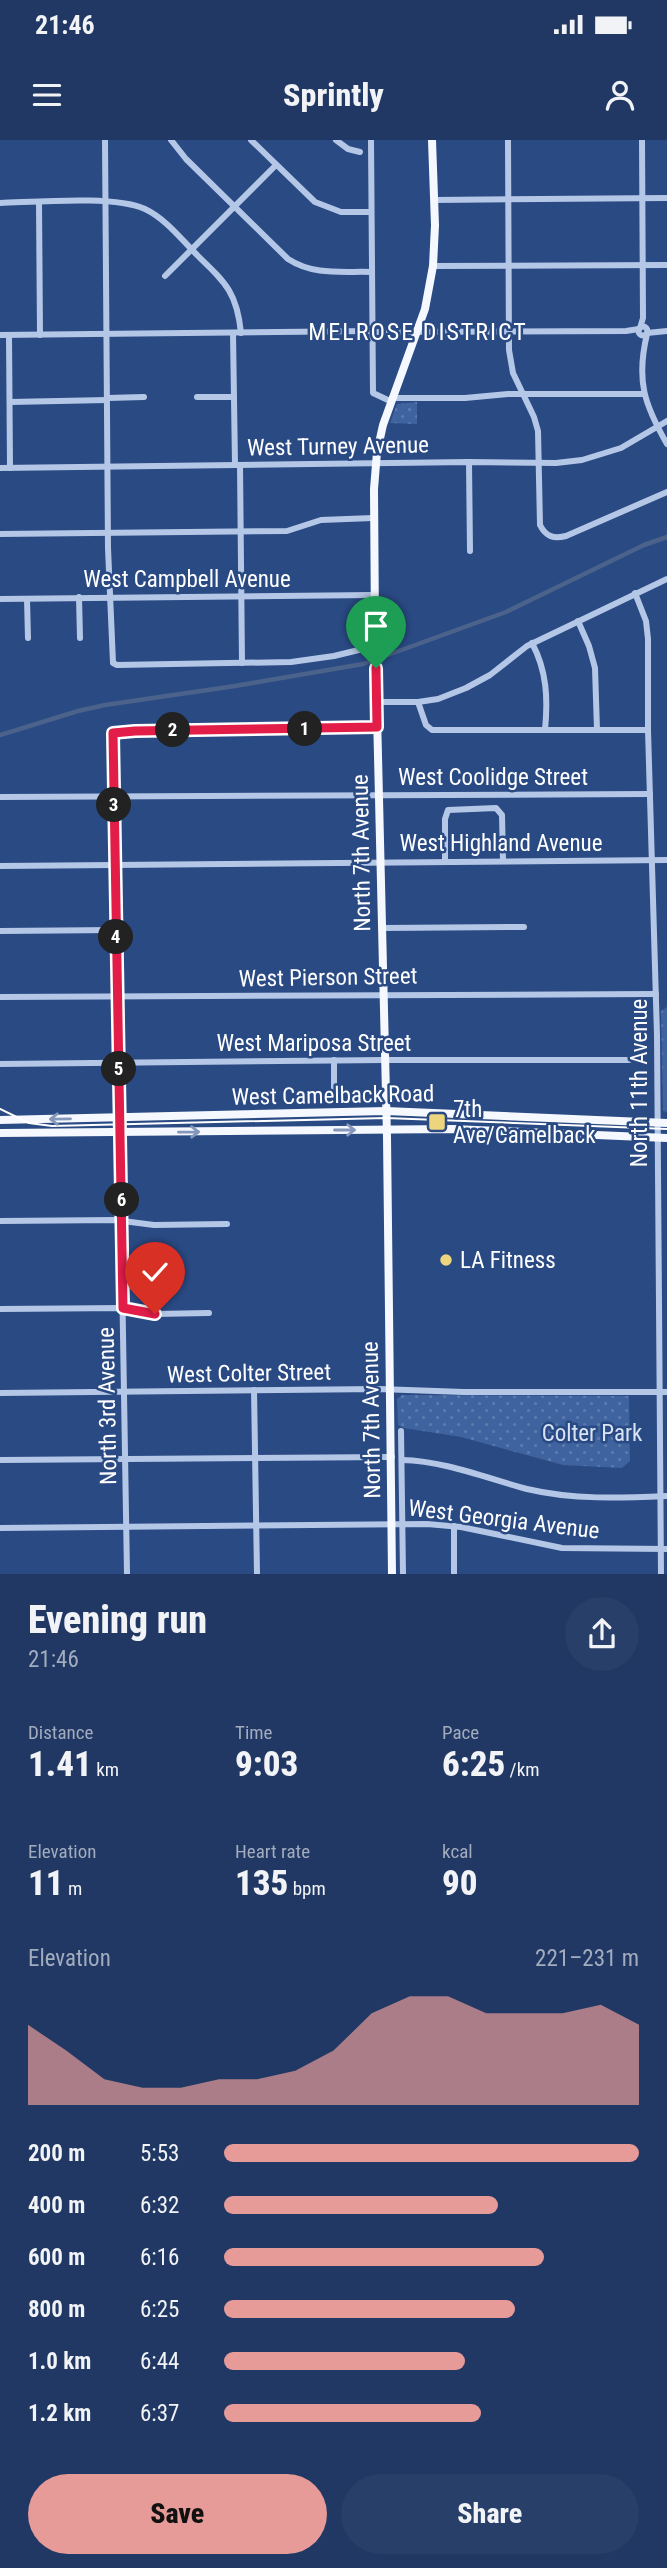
<!DOCTYPE html>
<meta charset="utf-8">
<style>
:root{--surface:#203863;--page:#283f69;--text:#f1f3f6;--muted:#a2acbe;--accent:#e69b98}
body{margin:0;font-family:"Roboto Condensed",sans-serif;background:var(--page);color:var(--text);height:100vh;display:flex;flex-direction:column;font-size:26px;white-space:nowrap}
*{box-sizing:border-box;margin:0}
p{font-size:23px;color:var(--muted)}
.icon{flex:none;width:38px;height:38px;fill:none;stroke:currentColor;stroke-width:2;stroke-linecap:round;stroke-linejoin:round}
.map{position:relative;height:1434px;overflow:hidden}
.sheet{display:flex;flex-direction:column;background:var(--surface);flex:1}
.sheet>*{flex:none}
.pin{position:absolute;display:grid;place-items:center;width:60px;height:60px;color:#fff;margin:-72px -30px;border-radius:50% 50% 50% 0;rotate:-45deg;box-shadow:0 0 7px #0007}
.pin .icon{rotate:45deg}
.km{position:absolute;width:35px;height:35px;margin:-18px;border-radius:50%;background:#222;color:#fff;font-size:19px;line-height:35px;text-align:center}
.round{display:grid;place-items:center;flex:none;width:74px;height:74px;border-radius:37px;background:var(--page)}
.overview{display:flex;align-items:center;justify-content:space-between;height:119px;padding:0 28px}
h1{font-size:38px;font-weight:800;line-height:52px}
.figures{display:grid;grid-template-columns:repeat(3,1fr);gap:10px;height:119px;padding:7px 28px}
.figures div{display:grid;align-content:center}
.figures b{font-size:35px;font-weight:800}
.figures small{font-size:19px;font-weight:400}
.figures p{font-size:19px}
.chart{height:196px;padding:14px 28px}
.chart p{display:flex;justify-content:space-between}
.chart svg{width:100%;height:126px;margin-top:7px;fill:var(--accent);opacity:.7}
.primary-button{display:flex;gap:14px;margin-top:auto;padding:14px 28px}
.primary-button a{flex:1;height:80px;border-radius:42px;background:var(--accent);color:#111;font-size:28px;font-weight:800;line-height:80px;text-align:center}
.primary-button a+a{background:var(--page);color:var(--text)}
ul{padding:0 28px;list-style:none;font-size:23px}
li{display:grid;grid-template-columns:112px 84px 1fr;align-items:center;height:52px}
li i{height:18px;border-radius:9px;background:var(--accent)}
.status{display:flex;justify-content:space-between;align-items:center;height:49px;padding:0 35px;background:var(--surface);direction:ltr}
.status svg{height:19px;fill:currentColor}
header{display:flex;justify-content:space-between;align-items:center;height:91px;padding:0 28px;background:var(--surface);font-size:32px;font-weight:800}
.map>svg:first-child{display:block}
.grass{fill:url(#grass-dots)}
.lines{fill:none;stroke-linecap:round;stroke-linejoin:round}
.canal{stroke:#4b628b;stroke-width:4.5}
.minor{stroke:#b5c7e6;stroke-width:6}
.major{stroke:#f5f8fe;stroke-width:8}
.tram{stroke:#fff;stroke-width:2}
.oneway{stroke:#8598bb}
.route-casing{stroke:#fff;stroke-width:14}
.route{stroke:#e11d48;stroke-width:9}
.poi-dot{fill:#ecd57d;stroke:#2a4a84;stroke-width:2.5}
.labels{text-anchor:middle;stroke-width:5;stroke-linejoin:round;paint-order:stroke}
.street-label{font-size:23px;fill:#fff;stroke:#2a4a84}
.poi-label{font-size:23px;fill:#fff;stroke:#2a4a84;text-anchor:start}
.park-label{font-size:23px;fill:#d8e3f5;stroke:#2a4a84}
.neighbourhood-label{font-size:24px;letter-spacing:2px;fill:#fff;stroke:#2a4a84}
</style>
<div class="status"><b>21:46</b><svg viewBox="0 0 49 12"><path d="M0 12V9h3v3zM5 12V6h3v6zM10 12V3h3v9zM15 12V0h3v12zM26 1h20v11H26zM47 4h2v5h-2z"/></svg></div>
<header><svg class="icon" aria-label="menu" viewBox="0 0 24 24"><path d="M4 6h16M4 12h16M4 18h16"/></svg>Sprintly<svg class="icon" aria-label="person" viewBox="0 0 24 24"><circle cx="12" cy="8" r="4"/><path d="M4 21q1-7 8-7t8 7"/></svg></header>
<div class="map">
<svg width="667" height="1434" viewBox="0 0 667 1434">
<defs>
<pattern id="grass-dots" width="8" height="8" patternUnits="userSpaceOnUse" patternTransform="scale(1.75)"><rect width="8" height="8" fill="#3f639f"/><path d="M2 2h.1M6 6h.1" fill="none" stroke="#5c7aad" stroke-width="1.8" stroke-linecap="round"/></pattern>
</defs>
<rect width="100%" height="100%" fill="#2a4a84"/>
<g class="grass">
<path d="M417,262v22l-27,-1 7,-19z"/>
<path d="M667,867v105l-4,-1 -2,-100z"/>
<path d="M402,1255l227,1 1,65 -8,7 -59,-3 -102,-28 -57,-9 -6,-3 -1,-26z"/>
</g>
<g class="lines">
<path class="canal" d="M0,595l78,-24 27,-6 130,-19 128,-22 143,-52 138,-67 23,-8"/>
<g class="minor">
<path d="M105,0l3,408 5,115 4,2 174,-3 43,-6 41,-10"/>
<path d="M171,0l15,19 102,100c26,17 55,12 84,13"/>
<path d="M251,0l64,62 26,10h30"/>
<path d="M336,0l12,9 12,3"/>
<path d="M371,0l2,253 17,8"/>
<path d="M508,0l1,210 4,23 21,44 4,14 2,94c6,12 14,14 26,11l101,-44"/>
<path d="M434,60l233,-2"/>
<path d="M39,62l1,133"/>
<path d="M0,63c36,-1 115,-8 145,6 21,10 37,31 53,47 28,27 39,37 43,77"/>
<path d="M433,126l234,-1"/>
<path d="M165,136l111,-111"/>
<circle cx="643" cy="191" r="4.5"/>
<path d="M640,188l3,-10 -1,-178"/>
<path d="M372,192l254,-1 13,-2"/>
<path d="M233,193l2,132"/>
<path d="M647,193l20,-2"/>
<path d="M647,194c-11,46 -3,70 20,110"/>
<path d="M0,195l372,-4"/>
<path d="M9,195l1,133"/>
<path d="M197,257h37"/>
<path d="M107,258l37,-1"/>
<path d="M392,258h73l43,-4h136"/>
<path d="M10,262l97,-2"/>
<path d="M469,322l1,89"/>
<path d="M240,325l2,198"/>
<path d="M0,328l469,-6 87,1 26,-3 39,-12 46,-27"/>
<path d="M0,394l287,-3 34,-11 52,-2"/>
<path d="M635,453l11,28 2,18v91l9,305 4,539"/>
<path d="M79,457l1,41"/>
<path d="M0,459l374,-4"/>
<path d="M27,459l1,39"/>
<path d="M578,481l11,25 6,22 2,62"/>
<path d="M532,503c15,28 16,56 13,87"/>
<path d="M376,562h42l20,-3 28,-11 24,-13 37,-29 140,-67"/>
<path d="M418,562l8,23 6,5h216"/>
<path d="M0,657l650,-3"/>
<path d="M445,721v-42l3,-9 48,-2 6,7 1,46"/>
<path d="M0,726l667,-6"/>
<path d="M382,788l142,-1"/>
<path d="M0,791l115,-1"/>
<path d="M0,857l656,-3"/>
<path d="M334,920v32"/>
<path d="M0,924l385,-4h244"/>
<path d="M0,1081l115,-1 39,5 73,-1"/>
<path d="M0,1169l123,-1 32,6 54,-1"/>
<path d="M254,1250l3,184"/>
<path d="M0,1253l379,-4 85,3h203"/>
<path d="M401,1291l2,143"/>
<path d="M0,1320l392,-3"/>
<path d="M402,1320c43,1 84,18 125,29 46,11 94,9 140,7"/>
<path d="M0,1388l427,-4 34,3 101,21 105,1"/>
<path d="M127,1434l-14,-841 22,-2 242,-4"/>
<path d="M454,1434v-48"/>
</g>
<g class="major">
<path d="M0,980l386,-9 281,12"/>
<path d="M0,993l453,-4 214,9"/>
<path d="M392,1434l-5,-437 -12,-508 -1,-140 3,-37 6,-27 42,-116 8,-43 2,-41 -3,-85"/>
</g>
<path class="tram" d="M0,969l29,14 23,3 334,-8 281,11"/>
</g>
<defs><path id="oneway-shaft" d="M-6 0H5M1.5-3L5.5 0L1.5 3" fill="none" stroke-width="1.6" stroke-linecap="round" stroke-linejoin="round" transform="scale(1.75)"/></defs>
<g class="oneway">
<use href="#oneway-shaft" transform="translate(60 979) rotate(179)"/>
<use href="#oneway-shaft" transform="translate(345 990)"/>
<use href="#oneway-shaft" transform="translate(189 992) rotate(-1)"/>
</g>
<g class="lines">
<g class="route-casing">
<path id="route" d="M155,1174l-32,-6 -10,-575 22,-2 242,-4 -1,-59"/>
</g>
<use href="#route" class="route"/>
</g>
<g class="poi-dot">
<rect x="428" y="973" width="18" height="18" rx="3.5"/>
<circle cx="446" cy="1120" r="7"/>
</g>
<g class="labels">
<g class="street-label">
<text transform="translate(338 306) rotate(-1)" y="8">West Turney Avenue</text>
<text x="187" y="447">West Campbell Avenue</text>
<text x="493" y="645">West Coolidge Street</text>
<text x="501" y="711">West Highland Avenue</text>
<text transform="translate(361 713) rotate(-91)" y="8">North 7th Avenue</text>
<text transform="translate(328 837) rotate(-1)" y="8">West Pierson Street</text>
<text x="314" y="911">West Mariposa Street</text>
<text transform="translate(639 943) rotate(-90)" y="8">North 11th Avenue</text>
<text transform="translate(333 955) rotate(-1)" y="8">West Camelback Road</text>
<text transform="translate(249 1233) rotate(-1)" y="8">West Colter Street</text>
<text transform="translate(107 1266) rotate(-91)" y="8">North 3rd Avenue</text>
<text transform="translate(371 1280) rotate(-91)" y="8">North 7th Avenue</text>
<text transform="translate(504 1379) rotate(7)" y="8">West Georgia Avenue</text>
</g>
<g class="poi-label">
<text x="453" y="977">7th<tspan x="453" dy="26">Ave/Camelback</tspan></text>
<text x="460" y="1128">LA Fitness</text>
</g>
<g class="park-label">
<text x="592" y="1301">Colter Park</text>
</g>
<g class="neighbourhood-label">
<text x="418" y="200">MELROSE DISTRICT</text>
</g>
</g>
</svg>
<div class="pin" style="left:376px;top:528px;background:#1e9e55"><svg class="icon" aria-label="arrive" viewBox="0 0 24 24"><path d="M6 21V4h12l-3 4 3 4H6"/></svg></div>
<div class="pin" style="left:155px;top:1174px;background:#d93025"><svg class="icon" aria-label="check" viewBox="0 0 24 24"><path d="M5 12l5 5 9-10"/></svg></div>
<b class="km" style="left:305px;top:589px">1</b>
<b class="km" style="left:173px;top:590px">2</b>
<b class="km" style="left:114px;top:665px">3</b>
<b class="km" style="left:116px;top:797px">4</b>
<b class="km" style="left:119px;top:929px">5</b>
<b class="km" style="left:122px;top:1060px">6</b>
</div>
<section class="sheet">
<div class="overview"><div><h1>Evening run</h1><p>21:46</p></div><a class="round"><svg class="icon" aria-label="share" viewBox="0 0 24 24"><path d="M12 15V3M7 8l5-5 5 5M5 13v7h14v-7"/></svg></a></div>
<div class="figures">
<div><p>Distance</p><b>1.41<small> km</small></b></div>
<div><p>Time</p><b>9:03</b></div>
<div><p>Pace</p><b>6:25<small> /km</small></b></div>
</div>
<div class="figures">
<div><p>Elevation</p><b>11<small> m</small></b></div>
<div><p>Heart rate</p><b>135<small> bpm</small></b></div>
<div><p>kcal</p><b>90</b></div>
</div>
<div class="chart"><p><span>Elevation</span>221–231 m</p>
<svg viewBox="0 0 160 44" preserveAspectRatio="none"><path d="M0 44V16L10 25L20 35L30 38L40 38L50 35L60 35L70 32L80 25L90 12L100 6L110 6L120 12L130 12L140 12L150 9L160 16V44z"/></svg>
</div>
<ul>
<li><b>200 m</b>5:53<i style="width:100%"></i></li>
<li><b>400 m</b>6:32<i style="width:66%"></i></li>
<li><b>600 m</b>6:16<i style="width:77%"></i></li>
<li><b>800 m</b>6:25<i style="width:70%"></i></li>
<li><b>1.0 km</b>6:44<i style="width:58%"></i></li>
<li><b>1.2 km</b>6:37<i style="width:62%"></i></li>
</ul>
<div class="primary-button"><a>Save</a><a>Share</a></div>
</section>
